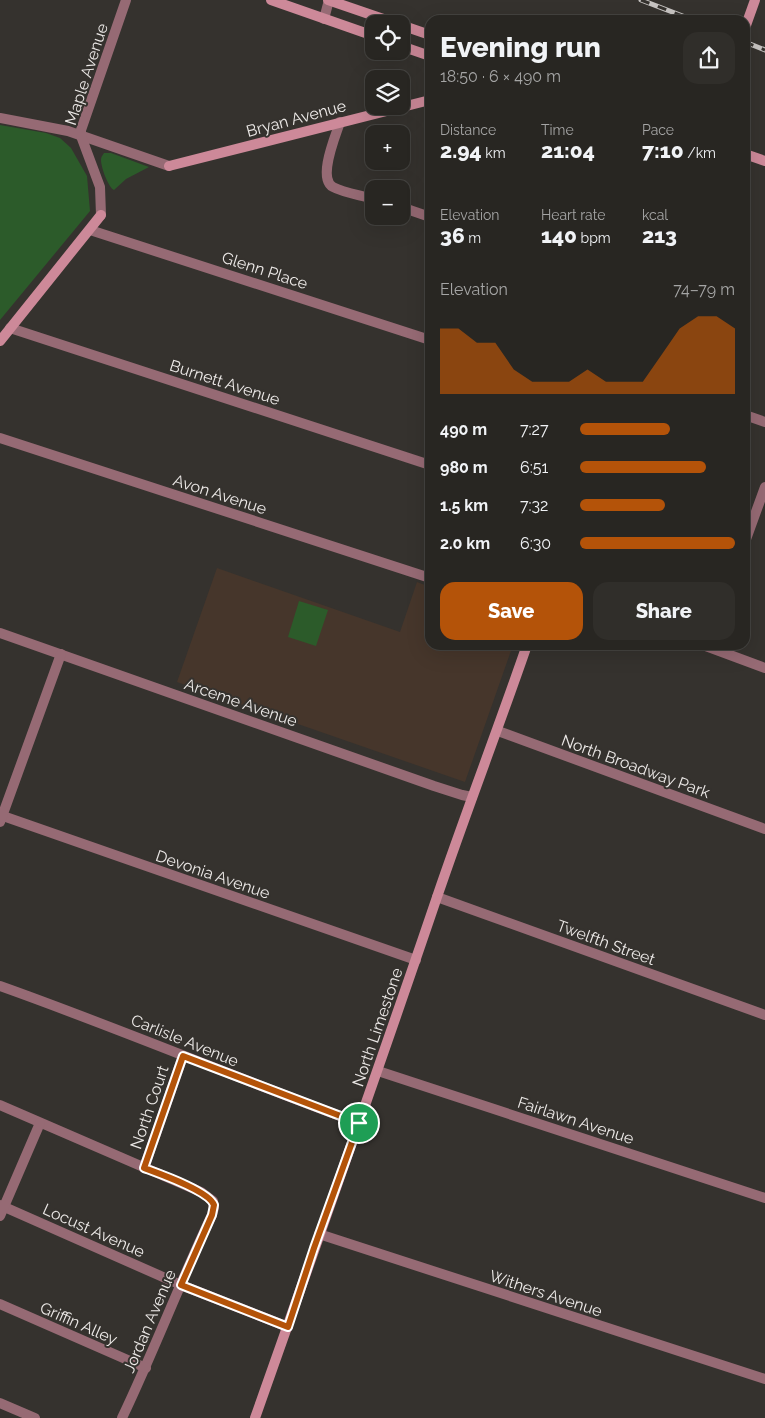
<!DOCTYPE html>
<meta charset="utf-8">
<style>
:root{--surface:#282622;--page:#302e2a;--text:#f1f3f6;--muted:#a5a5a5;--line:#444340;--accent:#b45309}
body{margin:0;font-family:Raleway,sans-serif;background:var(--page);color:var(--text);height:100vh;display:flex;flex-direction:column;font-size:19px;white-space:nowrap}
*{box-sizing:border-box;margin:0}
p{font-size:16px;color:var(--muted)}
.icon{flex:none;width:28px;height:28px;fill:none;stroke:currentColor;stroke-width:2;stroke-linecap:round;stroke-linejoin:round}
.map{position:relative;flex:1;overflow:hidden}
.details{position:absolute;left:425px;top:15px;width:325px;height:635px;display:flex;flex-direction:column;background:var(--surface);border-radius:15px;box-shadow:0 5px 20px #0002,0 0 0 1px var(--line)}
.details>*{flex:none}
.tools{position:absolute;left:365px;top:15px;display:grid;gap:10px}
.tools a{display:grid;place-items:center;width:45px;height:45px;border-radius:10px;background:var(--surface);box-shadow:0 5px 20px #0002,0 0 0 1px var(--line);font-size:25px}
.pin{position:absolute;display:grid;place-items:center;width:42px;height:42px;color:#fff;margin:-21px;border:2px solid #fff;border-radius:50%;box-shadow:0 1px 5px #0007}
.round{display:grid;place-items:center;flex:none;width:52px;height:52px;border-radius:15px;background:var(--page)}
.headline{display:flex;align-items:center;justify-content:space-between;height:85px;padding:0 15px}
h1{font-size:28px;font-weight:800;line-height:38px}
.figures{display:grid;grid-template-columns:repeat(3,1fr);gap:8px;height:85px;padding:5px 15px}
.figures div{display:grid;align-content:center}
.figures b{font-size:21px;font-weight:800}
.figures small{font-size:14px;font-weight:400}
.figures p{font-size:14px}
.chart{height:140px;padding:10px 15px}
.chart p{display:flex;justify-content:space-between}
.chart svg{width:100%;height:90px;margin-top:5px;fill:var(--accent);opacity:.7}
.cta{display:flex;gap:10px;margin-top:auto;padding:10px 15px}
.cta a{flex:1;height:58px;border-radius:15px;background:var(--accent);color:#fff;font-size:20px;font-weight:800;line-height:58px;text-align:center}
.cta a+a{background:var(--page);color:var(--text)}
ul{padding:0 15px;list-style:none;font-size:16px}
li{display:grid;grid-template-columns:80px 60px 1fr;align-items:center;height:38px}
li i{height:12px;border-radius:6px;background:var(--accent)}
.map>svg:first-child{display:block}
.education{fill:#46362b}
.green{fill:#2c5b2a}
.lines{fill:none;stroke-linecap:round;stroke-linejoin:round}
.street{stroke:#966a74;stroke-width:10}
.secondary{stroke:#cd8999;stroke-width:10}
.rail-casing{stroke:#c7c4c2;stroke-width:5}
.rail{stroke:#35322e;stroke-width:3;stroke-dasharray:9;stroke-linecap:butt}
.route-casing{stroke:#fff;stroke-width:10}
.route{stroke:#b45309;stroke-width:6}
.labels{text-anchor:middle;stroke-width:4;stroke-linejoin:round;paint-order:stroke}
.street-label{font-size:16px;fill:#edeae8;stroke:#35322e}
</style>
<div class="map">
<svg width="765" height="1418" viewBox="0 0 765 1418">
<rect width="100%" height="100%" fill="#35322e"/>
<path class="education" d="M217,568l183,64 17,-50 13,5v58h83l-48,137 -288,-100z"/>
<g class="green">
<path d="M0,125l46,8 14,5 11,10 16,28 3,35 -90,109z"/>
<path d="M104,153h7l38,14 -23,12 -12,11c-6,-3 -13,-23 -13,-30 0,-3 1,-4 3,-7z"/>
<path d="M299,601l29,9 -12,36 -28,-9z"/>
</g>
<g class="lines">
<g class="street">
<path d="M324,19l5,-19"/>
<path d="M0,118l68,13 101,35"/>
<path d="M340,122c-4,13 -23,56 -7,65 11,6 28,8 41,12"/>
<path d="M401,207l29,10"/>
<path d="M101,215l-1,-28 -19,-51v-6l45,-130"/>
<path d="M90,230l340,110"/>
<path d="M10,328l420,137"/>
<path d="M745,415l20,7"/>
<path d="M0,438l430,140"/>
<path d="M745,542l20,-55"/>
<path d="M0,633l434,153 28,9 10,2"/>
<path d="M703,645l62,23"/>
<path d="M498,731l267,98"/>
<path d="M0,815l416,145"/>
<path d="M0,822l61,-168"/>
<path d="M437,897l328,118"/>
<path d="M0,986c121,43 239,93 359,137"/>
<path d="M378,1071l387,127"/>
<path d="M0,1105l201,87 12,9 1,7 -2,7c-32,67 -58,136 -90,203"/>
<path d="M144,1168l39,-112"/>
<path d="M0,1205l181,80 107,42"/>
<path d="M0,1216l40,-93"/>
<path d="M319,1234l446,145"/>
<path d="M0,1304l146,64"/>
<path d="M0,1403l35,15"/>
</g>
<g class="secondary">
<path d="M271,0l103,36"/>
<path d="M328,0l70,24"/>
<path d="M401,25l29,10"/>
<path d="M745,28l10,-28"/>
<path d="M401,46l29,10"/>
<path d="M745,154l20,7"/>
<path d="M169,166l261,-66"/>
<path d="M0,341l101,-126"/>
<path d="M255,1418c61,-173 123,-347 182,-521 29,-85 61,-168 90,-252"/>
</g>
<g class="rail-casing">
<g id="rail">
<path d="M641,0l52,20"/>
<path d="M745,42l20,8"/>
</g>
</g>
<use href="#rail" class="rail"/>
</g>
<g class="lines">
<g class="route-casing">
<path id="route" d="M183,1056l176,67 -45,125 -26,79 -107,-42 31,-70 2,-10c-5,-14 -54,-31 -70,-37z"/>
</g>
<use href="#route" class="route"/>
</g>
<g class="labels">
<g class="street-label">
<text transform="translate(86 74) rotate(-72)" y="6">Maple Avenue</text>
<text transform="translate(296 118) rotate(-15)" y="6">Bryan Avenue</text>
<text transform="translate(265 270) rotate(18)" y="6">Glenn Place</text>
<text transform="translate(225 382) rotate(18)" y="6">Burnett Avenue</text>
<text transform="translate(220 494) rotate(18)" y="6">Avon Avenue</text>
<text transform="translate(241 702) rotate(19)" y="6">Arceme Avenue</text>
<text transform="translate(636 766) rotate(20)" y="6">North Broadway Park</text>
<text transform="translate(213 874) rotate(19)" y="6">Devonia Avenue</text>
<text transform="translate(606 942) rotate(20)" y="6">Twelfth Street</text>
<text transform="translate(377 1027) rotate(-71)" y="6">North Limestone</text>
<text transform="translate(185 1040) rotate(22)" y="6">Carlisle Avenue</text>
<text transform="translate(149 1107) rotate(-71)" y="6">North Court</text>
<text transform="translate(576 1120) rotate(18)" y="6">Fairlawn Avenue</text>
<text transform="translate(94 1230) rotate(24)" y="6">Locust Avenue</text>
<text transform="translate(546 1293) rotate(18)" y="6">Withers Avenue</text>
<text transform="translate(149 1321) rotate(-67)" y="6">Jordan Avenue</text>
<text transform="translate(79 1323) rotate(24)" y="6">Griffin Alley</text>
</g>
</g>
</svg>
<div class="tools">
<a><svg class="icon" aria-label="locate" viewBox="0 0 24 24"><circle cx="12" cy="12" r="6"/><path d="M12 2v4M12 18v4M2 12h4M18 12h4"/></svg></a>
<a><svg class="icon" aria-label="layers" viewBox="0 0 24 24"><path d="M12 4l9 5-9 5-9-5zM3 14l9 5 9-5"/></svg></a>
<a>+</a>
<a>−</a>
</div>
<div class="pin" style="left:359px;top:1123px;background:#1e9e55"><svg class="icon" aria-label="arrive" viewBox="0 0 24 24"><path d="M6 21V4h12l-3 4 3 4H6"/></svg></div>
<section class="details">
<div class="headline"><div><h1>Evening run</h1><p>18:50 · 6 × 490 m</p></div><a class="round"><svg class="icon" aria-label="share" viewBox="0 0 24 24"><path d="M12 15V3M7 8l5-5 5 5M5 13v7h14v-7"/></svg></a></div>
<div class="figures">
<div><p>Distance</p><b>2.94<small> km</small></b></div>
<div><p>Time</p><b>21:04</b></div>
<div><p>Pace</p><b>7:10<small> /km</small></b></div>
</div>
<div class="figures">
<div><p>Elevation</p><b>36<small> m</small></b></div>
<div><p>Heart rate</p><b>140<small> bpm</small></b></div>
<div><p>kcal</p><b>213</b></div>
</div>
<div class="chart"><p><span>Elevation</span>74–79 m</p>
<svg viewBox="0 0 160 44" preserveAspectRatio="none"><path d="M0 44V12L10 12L20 19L30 19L40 32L50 38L60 38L70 38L80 32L90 38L100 38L110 38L120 25L130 12L140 6L150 6L160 12V44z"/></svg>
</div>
<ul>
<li><b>490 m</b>7:27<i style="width:58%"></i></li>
<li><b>980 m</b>6:51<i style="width:81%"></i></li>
<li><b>1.5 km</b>7:32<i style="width:55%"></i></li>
<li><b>2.0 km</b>6:30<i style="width:100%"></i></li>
</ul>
<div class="cta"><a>Save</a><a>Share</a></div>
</section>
</div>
